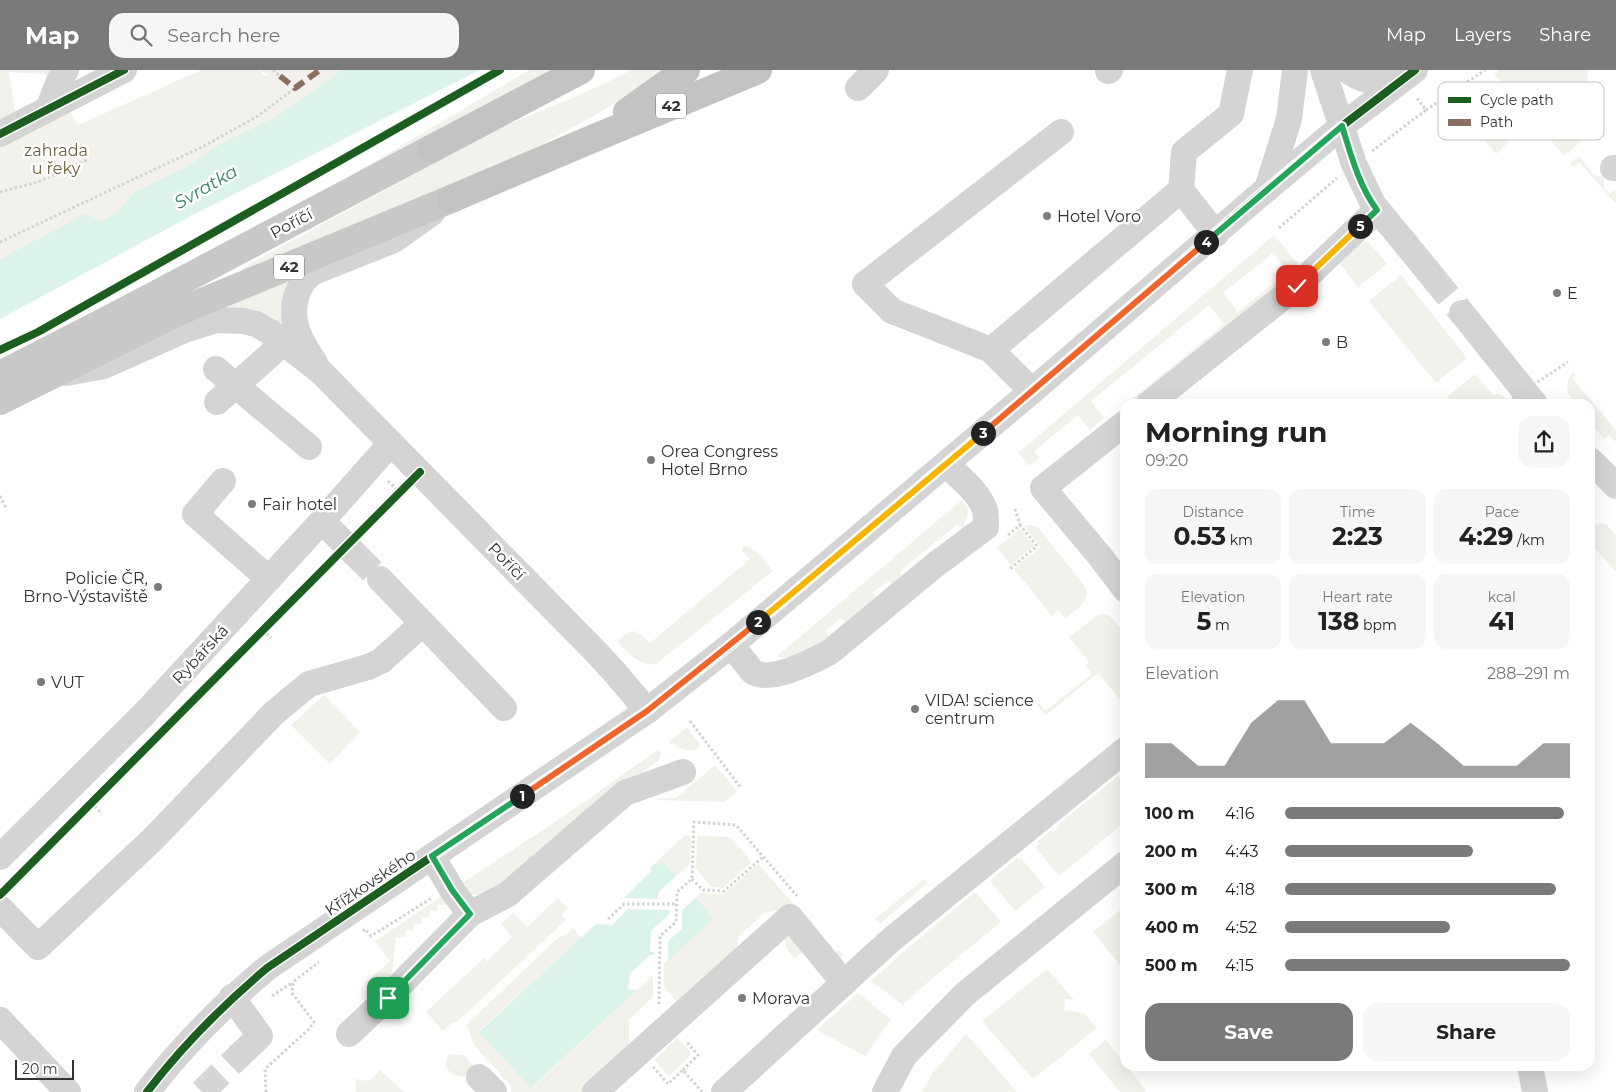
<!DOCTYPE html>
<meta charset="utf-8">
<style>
:root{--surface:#fff;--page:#f6f6f6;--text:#222;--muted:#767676;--accent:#7a7a7a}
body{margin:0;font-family:Montserrat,sans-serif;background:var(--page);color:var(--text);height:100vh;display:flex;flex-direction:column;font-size:19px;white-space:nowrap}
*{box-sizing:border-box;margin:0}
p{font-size:16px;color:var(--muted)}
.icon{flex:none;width:28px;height:28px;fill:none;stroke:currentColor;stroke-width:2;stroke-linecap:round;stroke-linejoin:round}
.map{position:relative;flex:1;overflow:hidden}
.sheet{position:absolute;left:1120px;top:329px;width:475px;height:672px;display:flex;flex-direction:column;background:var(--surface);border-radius:15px;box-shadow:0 5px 20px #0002}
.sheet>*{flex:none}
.scale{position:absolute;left:15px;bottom:12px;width:59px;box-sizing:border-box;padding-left:5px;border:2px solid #323232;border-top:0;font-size:14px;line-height:18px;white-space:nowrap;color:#323232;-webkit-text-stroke:4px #fff;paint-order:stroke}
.pin{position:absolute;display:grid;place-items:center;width:42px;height:42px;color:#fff;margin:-21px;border-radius:10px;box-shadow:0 2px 8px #0006}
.km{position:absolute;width:25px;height:25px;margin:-12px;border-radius:50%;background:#222;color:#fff;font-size:14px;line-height:25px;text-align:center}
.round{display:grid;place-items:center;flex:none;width:52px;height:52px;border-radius:15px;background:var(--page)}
.headline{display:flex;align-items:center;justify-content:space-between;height:85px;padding:0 25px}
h1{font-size:28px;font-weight:700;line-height:38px}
.metrics{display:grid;grid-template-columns:repeat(3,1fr);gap:8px;height:85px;padding:5px 25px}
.metrics div{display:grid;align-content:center;border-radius:12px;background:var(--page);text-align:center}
.metrics b{font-size:25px;font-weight:700}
.metrics small{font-size:14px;font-weight:400}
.metrics p{font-size:14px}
.chart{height:140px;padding:10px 25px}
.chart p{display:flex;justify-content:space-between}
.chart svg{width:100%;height:90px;margin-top:5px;fill:var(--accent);opacity:.7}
.button{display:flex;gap:10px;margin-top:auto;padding:10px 25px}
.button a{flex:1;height:58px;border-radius:15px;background:var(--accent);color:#fff;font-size:20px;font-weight:700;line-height:58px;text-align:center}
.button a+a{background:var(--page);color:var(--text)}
ul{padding:0 25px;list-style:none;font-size:16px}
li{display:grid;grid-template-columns:80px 60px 1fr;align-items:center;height:38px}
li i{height:12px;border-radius:6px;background:var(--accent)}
header{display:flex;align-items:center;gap:30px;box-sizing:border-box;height:70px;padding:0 25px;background:var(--accent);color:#fff}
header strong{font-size:24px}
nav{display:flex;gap:28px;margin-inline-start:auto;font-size:18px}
.search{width:350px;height:45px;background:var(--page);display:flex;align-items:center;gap:12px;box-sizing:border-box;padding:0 18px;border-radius:15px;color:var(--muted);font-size:19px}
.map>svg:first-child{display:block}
.green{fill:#f3f1eb;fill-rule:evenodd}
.water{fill:#dcf3ea}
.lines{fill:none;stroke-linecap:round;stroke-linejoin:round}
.minor-tunnel{stroke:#d6d6d6;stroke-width:26;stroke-dasharray:26 13;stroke-linecap:butt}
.path{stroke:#d2d2d2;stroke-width:3;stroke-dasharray:2.5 2.5;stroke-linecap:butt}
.minor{stroke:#d4d4d4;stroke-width:26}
.major{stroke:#c8c8c8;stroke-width:28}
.highway{stroke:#c3c3c3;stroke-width:28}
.path-bridge{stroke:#d2d2d2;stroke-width:3;stroke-dasharray:2.5 2.5;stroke-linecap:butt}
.quiet{stroke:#8d6e63;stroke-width:6;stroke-dasharray:12 6;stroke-linecap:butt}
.cycleway-casing{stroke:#fff;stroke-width:11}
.cycleway{stroke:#1b5e20;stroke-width:8}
.split-1-casing{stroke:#fff;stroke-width:10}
.split-2-casing{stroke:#fff;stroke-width:10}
.split-3-casing{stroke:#fff;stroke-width:10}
.split-4-casing{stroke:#fff;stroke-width:10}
.split-5-casing{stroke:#fff;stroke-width:10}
.split-6-casing{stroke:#fff;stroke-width:10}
.split-1{stroke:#22a559;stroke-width:6}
.split-2{stroke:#f0652b;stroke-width:6}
.split-3{stroke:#f5b400;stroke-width:6}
.split-4{stroke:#f0652b;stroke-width:6}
.split-5{stroke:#22a559;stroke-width:6}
.split-6{stroke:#f5b400;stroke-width:6}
.poi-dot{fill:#7a7a7a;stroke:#fff;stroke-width:2}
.labels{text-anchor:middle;stroke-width:5;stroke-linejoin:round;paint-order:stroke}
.shield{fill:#fff;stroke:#707070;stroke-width:1}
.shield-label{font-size:15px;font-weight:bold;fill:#323232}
.park-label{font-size:16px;fill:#6f623e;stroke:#fff}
.poi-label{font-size:16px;fill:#323232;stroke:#fff;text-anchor:start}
.street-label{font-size:16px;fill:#323232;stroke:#fff}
.water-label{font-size:18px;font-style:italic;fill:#368264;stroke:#fff}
.key{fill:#fff;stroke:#c2c2c2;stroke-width:1}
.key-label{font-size:14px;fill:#323232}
</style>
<header>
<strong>Map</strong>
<div class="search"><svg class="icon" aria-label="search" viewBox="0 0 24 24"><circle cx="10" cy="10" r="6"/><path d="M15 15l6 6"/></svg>Search here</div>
<nav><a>Map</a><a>Layers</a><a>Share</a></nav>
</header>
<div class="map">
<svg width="1616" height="1022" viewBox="0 0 1616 1022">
<rect width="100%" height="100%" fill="#fff"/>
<g class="green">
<path d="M0,0h73l-21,5 -43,-3 6,40 -15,9z"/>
<path d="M201,0h58l8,7v-2l-6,-5h81l-67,47 -57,28 -32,22 -52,25 -16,20 -16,9 -17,-6 -85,44v-115l68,-36 10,17z"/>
<path d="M529,0h29l-343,186z"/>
<path d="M631,0h36l-70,44 -69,38 -287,119 3,-4 249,-136c46,-20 94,-37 138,-61z"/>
<path d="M1499,0h89l-2,23 12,-9 3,3 -46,37 41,5 -32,27 -58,-69 -13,12 27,33 -5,5 -32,-39 19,-16 -8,-8z"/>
<path d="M1477,33l32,39 -13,12 -21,-25 -12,9 -13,-15z"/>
<path d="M1579,86l15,19 10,2v13h3l3,4 3,-3h3v13l-37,-42 -6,5 -3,-4z"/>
<path d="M1274,165l24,29 -8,7 4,5 -157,128h-11l98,-80 -15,-19 -118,96 13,17 -14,12 -12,-15 -44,36 5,7 -10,8 -11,-13zM1273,183l15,19 -50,40 -15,-19z"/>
<path d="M1365,171h3l19,23 -29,23 -18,-23v-7l18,-14z"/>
<path d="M1401,205l66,83 -31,25 -67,-82z"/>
<path d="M291,209l-6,51 -55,-22v-3z"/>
<path d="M1573,302l3,3 -4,3 44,52v12l-7,-7 -5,4 -14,-17v-18h-15c-9,-11 -11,-21 -2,-32z"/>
<path d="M1475,304l19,22 3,-3 6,3 6,8h-57l-5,-7z"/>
<path d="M962,430l7,10 -6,19 -5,-5 -58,47 2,5 -10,9 -4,-4 -15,11 4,6 -31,24 -5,-4 -15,12 3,6c-16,12 -32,24 -53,21z"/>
<path d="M1602,453l4,1 10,12v36l-26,-30v-12l7,-6z"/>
<path d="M1029,455l9,2 48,61c4,15 -10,22 -21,31l-7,-9 -6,6 -38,-47 27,-22 -17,-21z"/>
<path d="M1020,459l14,17 -23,19 -14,-17z"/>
<path d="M743,476c13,0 22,16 30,25l-117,93c-16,3 -28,-12 -39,-22l10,-9 8,-2 7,4 8,8 100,-84 -8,-9z"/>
<path d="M1099,544l10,1 16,19v71l-27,-32 -52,42 -9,-10 2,-2 6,8 47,-37 -7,-8 4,-4 -20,-25z"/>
<path d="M324,625l36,37 -30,32 -39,-39z"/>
<path d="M687,657l13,18 -1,3c-7,4 -16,2 -24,-1l1,-3 -3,-1 -1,2 -4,-3z"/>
<path d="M659,679l2,5 -3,7 -70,49 -82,76 -27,9 -11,-1 -12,-7 105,-69z"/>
<path d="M715,695l22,26 -12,11 -68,-2v-2h19z"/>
<path d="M1118,706l7,9v37l-66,54 -24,-29 4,-3 -2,-2 14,-12 2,2 6,-5 -1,-2z"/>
<path d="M685,765l6,1 -1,28 -14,12 -14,-15 -6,5 -2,-2z"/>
<path d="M697,766l33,1 22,25 -29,26 -11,-1 -16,-18z"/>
<path d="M1017,788l1,2 3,-2 24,29 -30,24 -25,-30z"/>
<path d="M758,794l78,88 3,-2 4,5 -6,6 -45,-53 -28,5 -26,24 -1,11 -59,55 -14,-16v-23l50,-46 -18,-20 4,-5 24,1z"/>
<path d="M924,809l3,4 -47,41 -5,-5z"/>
<path d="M975,822l26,30 -73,60 -25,23 -32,-24 37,-33z"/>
<path d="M447,823l-2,12 -7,-1 -1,7h-7l-1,6h-7l-1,7h-7l-1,7 -7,-1 -1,7h-9l-3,32 -10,22 -12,-13 19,-17 -15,-20z"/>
<path d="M558,828l10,10 -7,7 5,5 -108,101 -7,3 -8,7 -17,-19 58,-54 3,3 25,-24 -11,-13 12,-11 14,14z"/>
<path d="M1125,836v65l-32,-39z"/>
<path d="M573,858l8,9 -102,94 53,57 121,-113v22l-24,23v29l-46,43h-72v-6l-37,-41 -6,-18 -2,-2 93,-88 7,-2z"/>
<path d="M785,866l13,2 9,10 -12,11 -10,-12z"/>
<path d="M1047,899l27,31 -9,-1 -1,11 20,3 13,15 -64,51 -51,-58z"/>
<path d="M858,923l33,26 -26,37 -48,-26z"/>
<path d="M966,964l51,58h-95l10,-18z"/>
<path d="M677,968l15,16 -23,22 -15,-16z"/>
<path d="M1106,970l19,24v2h2l19,25 -1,1h-25l-31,-38z"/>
<path d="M448,984l16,1 10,12 -10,10 -11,-2 -8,-8z"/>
<path d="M380,1000l24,22h-48l-1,-13 14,2z"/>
</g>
<g class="water">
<path d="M342,0h138l-293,148 -187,101v-60l85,-45 17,7 16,-9 16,-20 52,-25 32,-22 57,-28z"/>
<path d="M662,791l14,15 -18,17v6l-34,-1 28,-28 -2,-2 4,-4 2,2z"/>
<path d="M696,828l18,20 -46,43v-20l14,-12v-19z"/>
<path d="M628,839l42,1v3l-19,18 -1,21h4v3h-4l-20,19 -2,15 9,1 -106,98 -52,-56 102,-95h1l14,-13 16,1z"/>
</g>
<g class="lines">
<g class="minor-tunnel">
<path d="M1432,206l30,37"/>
<path d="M354,483l26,26"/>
<path d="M202,1022l38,-37"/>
</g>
<g class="path">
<path d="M273,0l7,6"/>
<path d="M1426,40l59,-40"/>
<path d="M1372,81l54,-41 -10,-13"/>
<path d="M0,122l38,-10 49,-22"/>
<path d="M1279,158l58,-50"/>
<path d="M0,172l202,-95 56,-31 37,-28"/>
<path d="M388,411l12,12"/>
<path d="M0,426l6,12"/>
<path d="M1015,439l5,16"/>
<path d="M1008,465l12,-10 17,21 -27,23"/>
<path d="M263,560l8,8"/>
<path d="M690,651l51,67"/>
<path d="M91,733l11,11"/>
<path d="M692,809l11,11 21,1 39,-34"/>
<path d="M608,849l16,-15h53"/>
<path d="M363,861l2,-2 6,7 61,-38"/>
<path d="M272,926l21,-14"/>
<path d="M659,934l1,-68 16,-14 1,-30 15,-13 2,-57 42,3 61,71"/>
<path d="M653,997l15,17 15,-14 19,22"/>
<path d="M683,1000l15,-15 -12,-14"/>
<path d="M266,1022l-1,-23 44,-40 5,-7 -22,-29 1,-11 26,-20"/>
</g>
<g class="minor">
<path d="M1323,0l31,94 19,40 59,72"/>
<path d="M1347,0c14,12 32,13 49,13"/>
<path d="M1108,1l2,-1"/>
<path d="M858,18l18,-18"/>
<path d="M48,39l11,-28 7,-11"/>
<path d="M0,64l124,-64"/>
<path d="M1613,98h3"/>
<path d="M1267,119l22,-70 6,-49"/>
<path d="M1181,120l35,44"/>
<path d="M1462,243l73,91"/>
<path d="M991,280l190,-160 3,-38 47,-38 9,-44"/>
<path d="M315,293c-14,-22 -26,-39 -19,-66 4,-11 8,-19 18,-25l80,-32 38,-27"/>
<path d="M216,299l93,78"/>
<path d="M66,303l38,-7 83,-37 29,-9 27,1 13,3 14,8 51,40 275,280 22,24 29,35"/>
<path d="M1032,321l-41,-41 -99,-39 -27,-27 196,-152"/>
<path d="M217,332l53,-47 12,-13"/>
<path d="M1149,334l148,-118 80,-76"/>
<path d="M1125,353l-82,65 56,67 26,34"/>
<path d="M1590,390l26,26"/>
<path d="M223,411l-28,33 74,65"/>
<path d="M322,451l32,32"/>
<path d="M380,509l124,129"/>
<path d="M731,575l22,27c18,11 60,-11 77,-20l105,-87 51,-38c0,-5 0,-12 -1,-17 -6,-18 -26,-33 -39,-46"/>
<path d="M432,786l20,34 18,24"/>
<path d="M0,787l145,-144 177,-192 69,-78"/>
<path d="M0,838l38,39 115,-108 121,-126 35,-29 59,-17 13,-6 41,-37"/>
<path d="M232,927l28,39 -20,19"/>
<path d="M0,950l68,72"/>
<path d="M349,964l38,-36 83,-84 38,-20 117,-101 58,-21"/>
<path d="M1530,996l5,26"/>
<path d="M479,1007l15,15"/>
<path d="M147,1022c36,-47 75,-86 120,-124l380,-257 84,-66 69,-58 232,-196 224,-193 86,-72 73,-56"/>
<path d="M595,1022l195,-175 54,66"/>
<path d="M724,1022l168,-153 233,-189"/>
<path d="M885,1022l19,-36 61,-62 160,-130"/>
</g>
<g class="major">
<path d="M0,305l117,-60 314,-166"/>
<path d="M0,331l178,-89 273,-113"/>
</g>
<g class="highway">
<path d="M627,42l59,-42"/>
<path d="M431,79l150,-79"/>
<path d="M451,129l134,-57 173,-72"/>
</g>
<path class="path-bridge" d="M1504,334l64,-42"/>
<path class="quiet" d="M280,6l15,12 25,-18"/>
<g class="cycleway-casing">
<g id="cycleway">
<path d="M0,64l124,-64"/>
<path d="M0,280l38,-18 462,-262"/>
<path d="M0,825l420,-423"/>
<path d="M147,1022c36,-47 75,-86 120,-124l380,-257 84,-66 69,-58 232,-196 224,-193 86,-72 73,-56"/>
</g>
</g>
<use href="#cycleway" class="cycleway"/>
</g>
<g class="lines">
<g class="split-1-casing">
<path id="split-1" d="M388,928l82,-84 -18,-24 -20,-34 90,-60"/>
</g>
<g class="split-2-casing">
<path id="split-2" d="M522,726l125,-85 111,-89"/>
</g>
<g class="split-3-casing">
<path id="split-3" d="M758,552l225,-189"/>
</g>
<g class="split-4-casing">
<path id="split-4" d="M983,363l223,-191"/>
</g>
<g class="split-5-casing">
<path id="split-5" d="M1206,172l136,-116c9,29 17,60 35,84l-17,16"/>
</g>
<g class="split-6-casing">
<path id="split-6" d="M1297,216l63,-60"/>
</g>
<use href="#split-1" class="split-1"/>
<use href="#split-2" class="split-2"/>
<use href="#split-3" class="split-3"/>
<use href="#split-4" class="split-4"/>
<use href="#split-5" class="split-5"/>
<use href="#split-6" class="split-6"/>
</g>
<g class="poi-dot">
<circle cx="1047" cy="146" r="5"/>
<circle cx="1557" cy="223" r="5"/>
<circle cx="1326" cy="272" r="5"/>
<circle cx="651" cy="390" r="5"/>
<circle cx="252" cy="434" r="5"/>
<circle cx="158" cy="517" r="5"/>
<circle cx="41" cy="612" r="5"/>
<circle cx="915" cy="639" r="5"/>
<circle cx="742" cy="928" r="5"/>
</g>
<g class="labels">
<g class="shield">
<rect x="656" y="23.5" width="30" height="25" rx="4"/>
<rect x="274" y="184.5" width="30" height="25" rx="4"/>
</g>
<g class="shield-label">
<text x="671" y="41">42</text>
<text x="289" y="202">42</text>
</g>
<g class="park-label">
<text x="56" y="86">zahrada<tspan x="56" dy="18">u řeky</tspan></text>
</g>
<g class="poi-label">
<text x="1057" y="152">Hotel Voro</text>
<text x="1567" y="229">E</text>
<text x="1336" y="278">B</text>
<text x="661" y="387">Orea Congress<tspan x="661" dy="18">Hotel Brno</tspan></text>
<text x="262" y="440">Fair hotel</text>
<text x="148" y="514" text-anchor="end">Policie ČR,<tspan x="148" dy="18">Brno-Výstaviště</tspan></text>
<text x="51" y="618">VUT</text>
<text x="925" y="636">VIDA! science<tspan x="925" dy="18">centrum</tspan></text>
<text x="752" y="934">Morava</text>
</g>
<g class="street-label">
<text transform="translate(291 153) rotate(-28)" y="6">Poříčí</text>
<text transform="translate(507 491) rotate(46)" y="6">Poříčí</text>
<text transform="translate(200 584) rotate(-47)" y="6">Rybářská</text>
<text transform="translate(370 812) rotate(-34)" y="6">Křížkovského</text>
</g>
<g class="water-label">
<text transform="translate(206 117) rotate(-30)" y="6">Svratka</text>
</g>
</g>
<rect x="1438" y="12" width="166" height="58" rx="8" class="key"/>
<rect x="1448" y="27" width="23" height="6" fill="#1b5e20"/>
<rect x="1448" y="49" width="23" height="7" fill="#8d6e63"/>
<g class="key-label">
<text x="1480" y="35">Cycle path</text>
<text x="1480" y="57">Path</text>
</g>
</svg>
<div class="scale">20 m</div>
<div class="pin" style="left:388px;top:928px;background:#1e9e55"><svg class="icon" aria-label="arrive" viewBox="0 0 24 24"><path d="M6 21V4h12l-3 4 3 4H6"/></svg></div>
<div class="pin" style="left:1297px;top:216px;background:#d93025"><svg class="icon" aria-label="check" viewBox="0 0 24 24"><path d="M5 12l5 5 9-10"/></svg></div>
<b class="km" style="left:522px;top:726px">1</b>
<b class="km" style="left:758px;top:552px">2</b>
<b class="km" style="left:983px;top:363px">3</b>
<b class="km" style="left:1206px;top:172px">4</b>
<b class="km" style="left:1360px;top:156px">5</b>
<section class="sheet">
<div class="headline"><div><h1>Morning run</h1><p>09:20</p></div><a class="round"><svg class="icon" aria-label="share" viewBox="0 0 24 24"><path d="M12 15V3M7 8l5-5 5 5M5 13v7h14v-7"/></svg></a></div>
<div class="metrics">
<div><p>Distance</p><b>0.53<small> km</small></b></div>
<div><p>Time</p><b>2:23</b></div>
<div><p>Pace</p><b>4:29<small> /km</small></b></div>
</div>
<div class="metrics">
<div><p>Elevation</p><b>5<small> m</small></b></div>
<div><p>Heart rate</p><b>138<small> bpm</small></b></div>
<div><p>kcal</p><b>41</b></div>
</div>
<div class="chart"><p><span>Elevation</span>288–291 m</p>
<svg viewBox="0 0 160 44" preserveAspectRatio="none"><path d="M0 44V27L10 27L20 38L30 38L40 17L50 6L60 6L70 27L80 27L90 27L100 17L110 27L120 38L130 38L140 38L150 27L160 27V44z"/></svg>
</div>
<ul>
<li><b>100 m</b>4:16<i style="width:98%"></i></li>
<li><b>200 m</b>4:43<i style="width:66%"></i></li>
<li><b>300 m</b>4:18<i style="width:95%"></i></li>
<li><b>400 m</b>4:52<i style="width:58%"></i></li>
<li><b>500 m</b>4:15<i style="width:100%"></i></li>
</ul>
<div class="button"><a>Save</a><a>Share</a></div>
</section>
</div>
